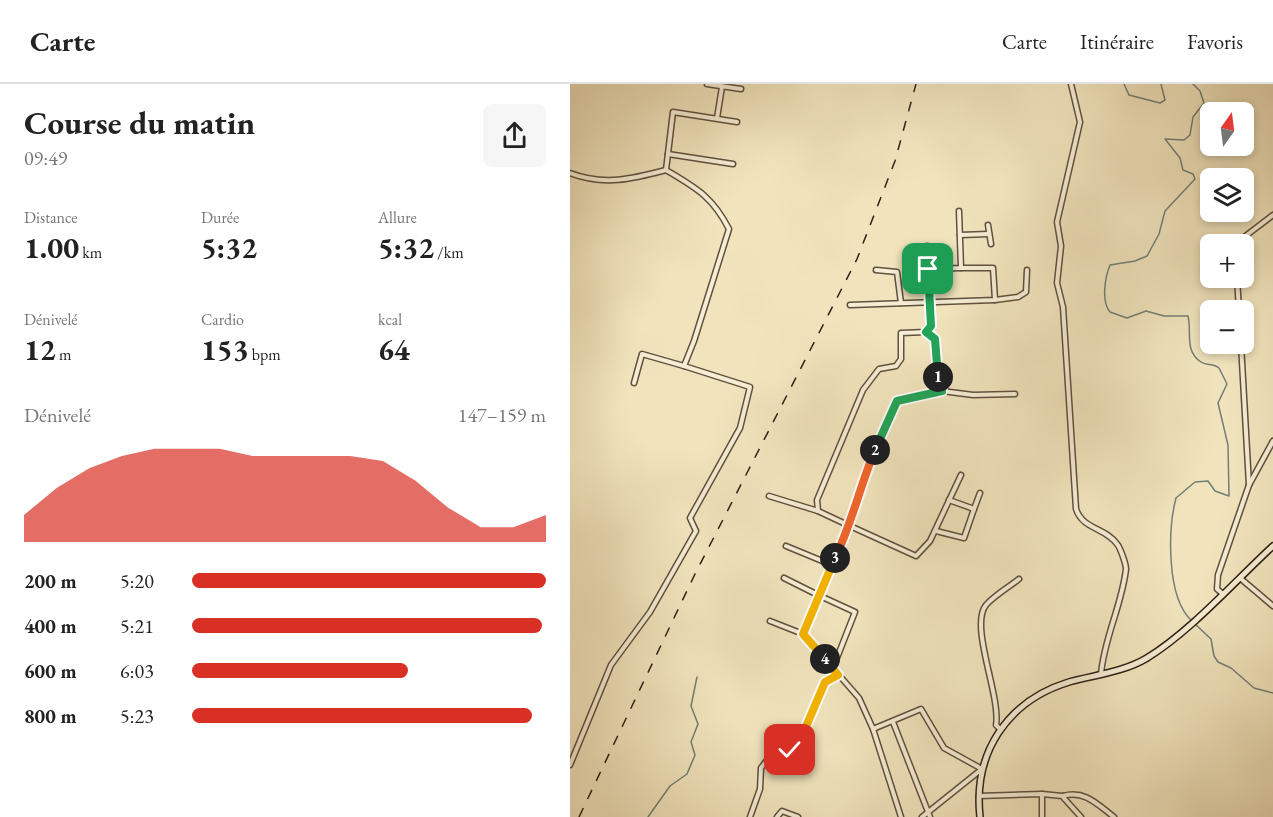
<!DOCTYPE html>
<html lang="fr">
<meta charset="utf-8">
<style>
:root{--surface:#fff;--page:#f6f6f6;--text:#222;--muted:#767676;--line:#e0e0e0;--accent:#d93025}
body{margin:0;font-family:"EB Garamond",serif;background:var(--page);color:var(--text);height:100vh;display:flex;flex-direction:column;font-size:22px;white-space:nowrap}
*{box-sizing:border-box;margin:0}
p{font-size:20px;color:var(--muted)}
.icon{flex:none;width:33px;height:33px;fill:none;stroke:currentColor;stroke-width:2;stroke-linecap:round;stroke-linejoin:round}
.map{position:relative;flex:1;overflow:hidden}
.sheet{display:flex;flex-direction:column;background:var(--surface);width:570px}
.sheet>*{flex:none}
.needle{width:39px;rotate:14deg}
.controls{position:absolute;left:630px;top:18px;display:grid;gap:12px}
.controls a{display:grid;place-items:center;width:54px;height:54px;border-radius:9px;background:var(--surface);box-shadow:0 3px 9px #0003;font-size:30px}
.pin{position:absolute;display:grid;place-items:center;width:51px;height:51px;color:#fff;margin:-26px;border-radius:12px;box-shadow:0 3px 9px #0006}
.km{position:absolute;width:30px;height:30px;margin:-15px;border-radius:50%;background:#222;color:#fff;font-size:16px;line-height:30px;text-align:center}
.round{display:grid;place-items:center;flex:none;width:63px;height:63px;border-radius:9px;background:var(--page)}
.summary{display:flex;align-items:center;justify-content:space-between;height:102px;padding:0 24px}
h1{font-size:33px;font-weight:700;line-height:45px}
.metrics{display:grid;grid-template-columns:repeat(3,1fr);gap:9px;height:102px;padding:6px 24px}
.metrics div{display:grid;align-content:center}
.metrics b{font-size:30px;font-weight:700}
.metrics small{font-size:16px;font-weight:400}
.metrics p{font-size:16px}
.chart{height:168px;padding:12px 24px}
.chart p{display:flex;justify-content:space-between}
.chart svg{width:100%;height:108px;margin-top:6px;fill:var(--accent);opacity:.7}
ul{padding:0 24px;list-style:none;font-size:20px}
li{display:grid;grid-template-columns:96px 72px 1fr;align-items:center;height:45px}
li i{height:15px;border-radius:8px;background:var(--accent)}
header{display:flex;align-items:center;gap:36px;box-sizing:border-box;height:84px;padding:0 30px;background:var(--surface);border-bottom:2px solid var(--line)}
header strong{font-size:28px}
nav{display:flex;gap:33px;margin-inline-start:auto;font-size:21px}
main{display:flex;flex:1;min-height:0}
.map>svg:first-child{display:block}
.lines{fill:none;stroke-linecap:round;stroke-linejoin:round}
.stream{stroke:#707f77;stroke-width:1.5}
.street-casing{stroke:#5f5140;stroke-width:7}
.secondary-casing{stroke:#2e2017;stroke-width:8}
.street{stroke:#f6edd4;stroke-width:4}
.secondary{stroke:#f6edd4;stroke-width:5}
.rail{stroke:#2e2017;stroke-width:1.5;stroke-dasharray:10 10;stroke-linecap:butt}
.split-1-casing{stroke:#fff;stroke-width:12}
.split-2-casing{stroke:#fff;stroke-width:12}
.split-3-casing{stroke:#fff;stroke-width:12}
.split-4-casing{stroke:#fff;stroke-width:12}
.split-5-casing{stroke:#fff;stroke-width:12}
.split-1{stroke:#22a559;stroke-width:8}
.split-2{stroke:#22a559;stroke-width:8}
.split-3{stroke:#f0652b;stroke-width:8}
.split-4{stroke:#f5b400;stroke-width:8}
.split-5{stroke:#f5b400;stroke-width:8}
</style>
<header>
<strong>Carte</strong>
<nav><a>Carte</a><a>Itinéraire</a><a>Favoris</a></nav>
</header>
<main>
<section class="sheet">
<div class="summary"><div><h1>Course du matin</h1><p>09:49</p></div><a class="round"><svg class="icon" aria-label="share" viewBox="0 0 24 24"><path d="M12 15V3M7 8l5-5 5 5M5 13v7h14v-7"/></svg></a></div>
<div class="metrics">
<div><p>Distance</p><b>1.00<small> km</small></b></div>
<div><p>Durée</p><b>5:32</b></div>
<div><p>Allure</p><b>5:32<small> /km</small></b></div>
</div>
<div class="metrics">
<div><p>Dénivelé</p><b>12<small> m</small></b></div>
<div><p>Cardio</p><b>153<small> bpm</small></b></div>
<div><p>kcal</p><b>64</b></div>
</div>
<div class="chart"><p><span>Dénivelé</span>147–159 m</p>
<svg viewBox="0 0 160 44" preserveAspectRatio="none"><path d="M0 44V33L10 22L20 14L30 9L40 6L50 6L60 6L70 9L80 9L90 9L100 9L110 11L120 19L130 30L140 38L150 38L160 33V44z"/></svg>
</div>
<ul>
<li><b>200 m</b>5:20<i style="width:100%"></i></li>
<li><b>400 m</b>5:21<i style="width:99%"></i></li>
<li><b>600 m</b>6:03<i style="width:61%"></i></li>
<li><b>800 m</b>5:23<i style="width:96%"></i></li>
</ul>
</section>
<div class="map">
<svg width="703" height="733" viewBox="0 0 703 733">
<rect width="100%" height="100%" fill="#f1e4bd"/>
<filter id="stains"><feTurbulence type="fractalNoise" baseFrequency=".00333" numOctaves="4"/><feColorMatrix values="0 0 0 0 .2 0 0 0 0 .09 0 0 0 0 .02 0 0 0 .5 -.17"/></filter>
<radialGradient id="worn" r=".72"><stop offset=".6" stop-color="#630" stop-opacity="0"/><stop offset="1" stop-color="#630" stop-opacity=".3"/></radialGradient>
<g class="lines">
<g class="stream">
<path d="M554,0l5,11 31,8 5,-3 -4,-16"/>
<path d="M622,537c-26,-23 -24,-92 -16,-123l19,-16 13,-1 7,10 14,5 -1,-51 -10,-42 9,-19 -8,-16c-6,-5 -12,-2 -18,-6 -17,-11 -9,-30 -13,-46h-24l-18,-5 -19,7 -17,-6c-9,-10 -5,-35 0,-47l25,-4 12,-5 12,-22 6,-23 30,-32 -2,-5 -10,-4 -3,-12 -15,-19 19,1 6,-5 3,-18 11,-14 -4,-12 -7,-7"/>
<path d="M625,540l16,15 3,17 4,6 13,6 23,20 19,5"/>
<path d="M78,733l22,-31 17,-12 8,-19 -4,-13 7,-18 -7,-18 6,-29"/>
</g>
<g class="street-casing">
<g id="street">
<path d="M137,0l34,5"/>
<path d="M501,0l9,38 -23,100 4,24 -4,37 6,24 13,202c7,21 29,18 41,35 3,3 9,20 9,25 -4,36 -22,69 -25,105"/>
<path d="M147,34l5,-31"/>
<path d="M98,70l65,10"/>
<path d="M96,86l7,-58 64,10"/>
<path d="M0,89c34,13 62,6 96,-3 30,18 46,26 63,59l-35,112 -10,25 66,21 -10,41 -50,90 6,13 -46,81 -39,53 -41,100"/>
<path d="M418,141l3,19"/>
<path d="M390,151l29,-1"/>
<path d="M665,160l38,-29"/>
<path d="M358,185l33,-1 -2,-57"/>
<path d="M306,186l21,2 4,31"/>
<path d="M667,194l2,32"/>
<path d="M425,216l23,-3 8,-5 1,-22"/>
<path d="M280,221l145,-5 -2,-32h-32"/>
<path d="M356,248l9,7 3,44 4,8 31,4 42,-1"/>
<path d="M671,260l8,141"/>
<path d="M64,299l8,-29 42,12"/>
<path d="M372,307l-45,10 -33,76 -14,49 66,30 14,-15 31,-66"/>
<path d="M199,412l49,15 32,15 -18,39 -46,-19"/>
<path d="M379,416l25,9 6,-16"/>
<path d="M248,427l-1,-11 46,-110 16,-21 17,-3 5,-7v-26l25,-1 5,-7 -4,-79"/>
<path d="M366,447l28,7 10,-29"/>
<path d="M214,494l34,17 14,-30"/>
<path d="M670,494l33,28"/>
<path d="M653,510l-6,-5 1,-14 31,-90 24,-44"/>
<path d="M200,537l33,13 56,64 14,31 28,88"/>
<path d="M233,550l15,-39 37,17 -22,56"/>
<path d="M323,638l37,95"/>
<path d="M303,645l48,-20 23,39 38,21 -60,48"/>
<path d="M430,645l-4,-4c5,-29 -27,-99 -10,-120 9,-10 23,-18 33,-26"/>
<path d="M472,710v23"/>
<path d="M409,712l63,-2 20,2 19,21"/>
<path d="M493,712c22,-6 34,8 51,21"/>
<path d="M180,733l10,-28 1,-21 16,-21 13,3 9,-7 26,-61 13,-8"/>
<path d="M207,733l5,-6 16,6"/>
</g>
</g>
<g class="secondary-casing">
<path id="secondary" d="M410,733c-7,-64 27,-116 89,-135 25,-7 55,-10 78,-24 44,-27 87,-76 126,-112"/>
</g>
<use href="#street" class="street"/>
<use href="#secondary" class="secondary"/>
<path class="rail" d="M9,733l116,-243 162,-315 38,-98 21,-77"/>
</g>
<g class="lines">
<g class="split-1-casing">
<path id="split-1" d="M358,185l3,57 -5,6 9,7 3,38"/>
</g>
<g class="split-2-casing">
<path id="split-2" d="M305,366l22,-49 45,-10 -4,-14"/>
</g>
<g class="split-3-casing">
<path id="split-3" d="M265,474c17,-35 25,-72 40,-108"/>
</g>
<g class="split-4-casing">
<path id="split-4" d="M255,575l-22,-25 32,-76"/>
</g>
<g class="split-5-casing">
<path id="split-5" d="M220,666l9,-7 26,-61 13,-7 -13,-16"/>
</g>
<use href="#split-1" class="split-1"/>
<use href="#split-2" class="split-2"/>
<use href="#split-3" class="split-3"/>
<use href="#split-4" class="split-4"/>
<use href="#split-5" class="split-5"/>
</g>
<rect width="100%" height="100%" filter="url(#stains)"/>
<rect width="100%" height="100%" fill="url(#worn)"/>
</svg>
<div class="controls">
<a><svg class="needle" viewBox="-14 -14 28 28"><path d="M0-13l5 13h-10z" fill="#e53935"/><path d="M0 13l5-13h-10z" fill="#767676"/></svg></a>
<a><svg class="icon" aria-label="layers" viewBox="0 0 24 24"><path d="M12 4l9 5-9 5-9-5zM3 14l9 5 9-5"/></svg></a>
<a>+</a>
<a>−</a>
</div>
<div class="pin" style="left:358px;top:185px;background:#1e9e55"><svg class="icon" aria-label="arrive" viewBox="0 0 24 24"><path d="M6 21V4h12l-3 4 3 4H6"/></svg></div>
<div class="pin" style="left:220px;top:666px;background:#d93025"><svg class="icon" aria-label="check" viewBox="0 0 24 24"><path d="M5 12l5 5 9-10"/></svg></div>
<b class="km" style="left:368px;top:293px">1</b>
<b class="km" style="left:305px;top:366px">2</b>
<b class="km" style="left:265px;top:474px">3</b>
<b class="km" style="left:255px;top:575px">4</b>
</div>
</main>
